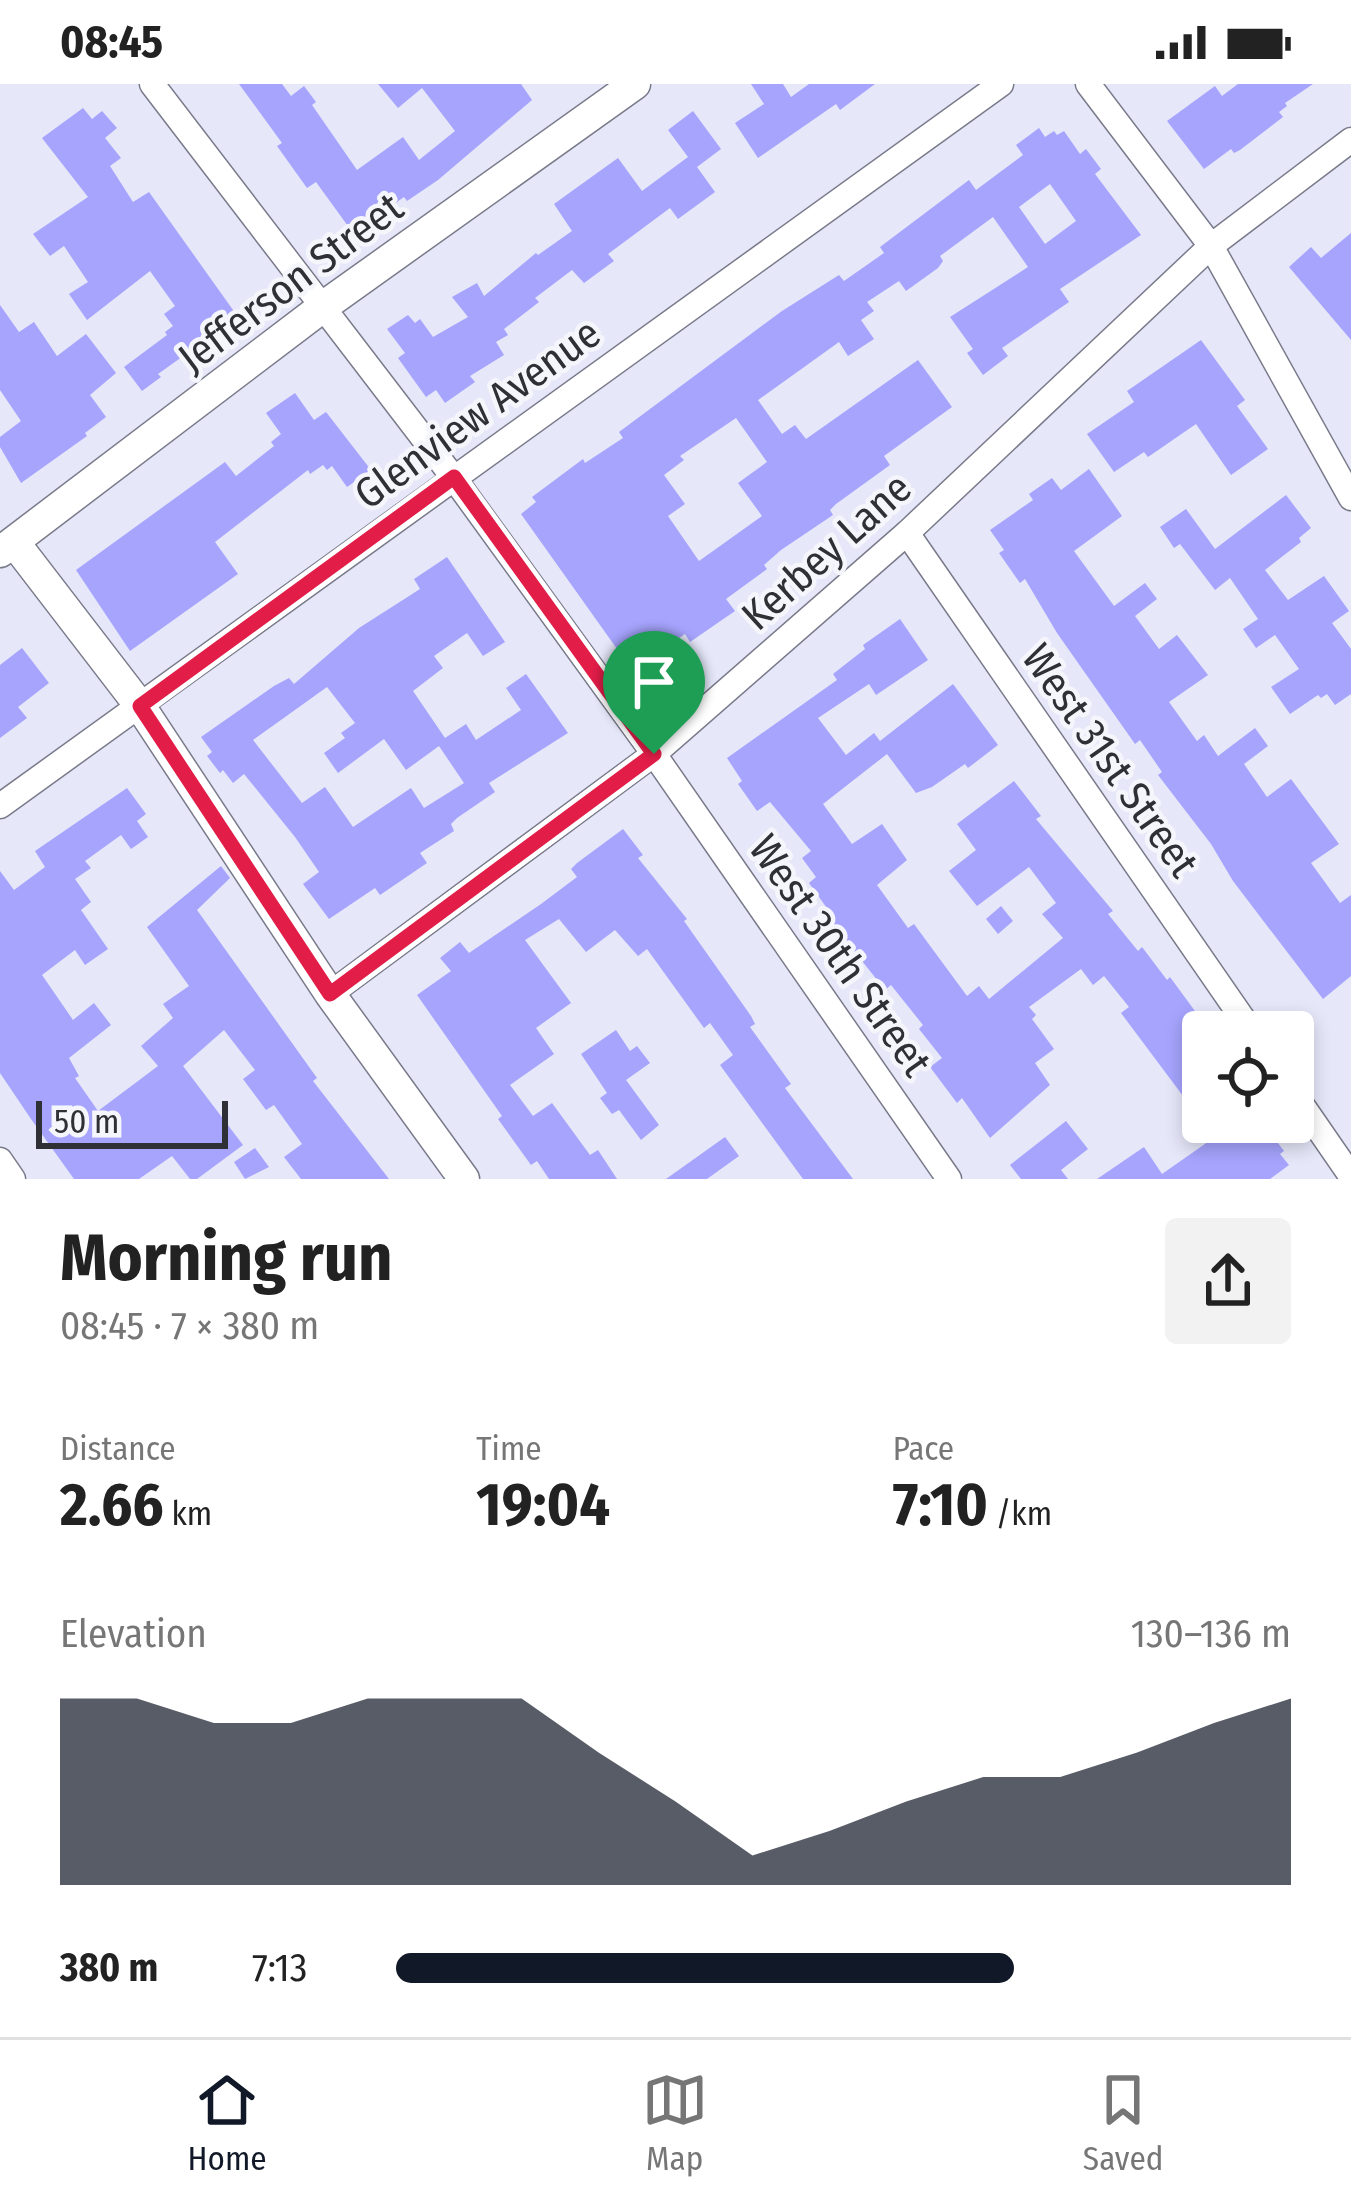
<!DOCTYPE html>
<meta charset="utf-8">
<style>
:root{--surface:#fff;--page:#f2f2f2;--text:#222;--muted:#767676;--line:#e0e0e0;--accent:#111827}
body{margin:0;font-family:"Fira Sans Condensed",sans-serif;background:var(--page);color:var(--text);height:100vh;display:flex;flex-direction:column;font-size:45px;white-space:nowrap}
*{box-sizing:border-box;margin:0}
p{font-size:39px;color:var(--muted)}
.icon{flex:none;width:66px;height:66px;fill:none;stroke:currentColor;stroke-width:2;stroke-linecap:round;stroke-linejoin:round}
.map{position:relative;height:1095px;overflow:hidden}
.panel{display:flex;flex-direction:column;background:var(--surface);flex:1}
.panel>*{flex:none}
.controls{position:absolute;left:1182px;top:927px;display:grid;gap:24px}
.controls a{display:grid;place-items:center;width:132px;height:132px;border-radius:12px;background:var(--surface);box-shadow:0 6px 18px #0003;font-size:60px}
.scale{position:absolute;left:36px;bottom:30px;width:192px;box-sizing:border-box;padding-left:12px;border:6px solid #2f2f36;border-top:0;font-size:33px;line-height:42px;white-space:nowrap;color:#2f2f36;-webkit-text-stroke:9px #f5f5fc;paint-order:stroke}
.pin{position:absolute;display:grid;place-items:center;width:102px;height:102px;color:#fff;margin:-123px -51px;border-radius:50% 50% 50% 0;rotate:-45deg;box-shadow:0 0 12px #0007}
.pin .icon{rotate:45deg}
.round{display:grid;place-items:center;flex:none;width:126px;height:126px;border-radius:12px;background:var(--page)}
.overview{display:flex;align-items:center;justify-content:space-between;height:204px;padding:0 60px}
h1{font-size:66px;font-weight:700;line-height:90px}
.metrics{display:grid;grid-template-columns:repeat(3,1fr);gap:18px;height:204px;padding:12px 60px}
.metrics div{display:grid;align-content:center}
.metrics b{font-size:60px;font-weight:700}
.metrics small{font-size:33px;font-weight:400}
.metrics p{font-size:33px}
.chart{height:336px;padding:24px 60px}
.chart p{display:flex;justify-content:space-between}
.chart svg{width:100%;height:216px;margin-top:12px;fill:var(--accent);opacity:.7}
ul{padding:0 60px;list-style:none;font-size:39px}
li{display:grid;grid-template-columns:192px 144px 1fr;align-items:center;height:90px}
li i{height:30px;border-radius:15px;background:var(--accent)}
.status{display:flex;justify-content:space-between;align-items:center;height:84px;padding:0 60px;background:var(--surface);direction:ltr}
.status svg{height:33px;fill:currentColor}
.tab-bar{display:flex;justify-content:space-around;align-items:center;height:168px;border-top:3px solid var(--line);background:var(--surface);font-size:33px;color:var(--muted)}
.tab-bar a{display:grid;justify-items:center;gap:6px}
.tab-bar .active{color:var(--accent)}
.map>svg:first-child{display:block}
.building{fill:#a6a4fd;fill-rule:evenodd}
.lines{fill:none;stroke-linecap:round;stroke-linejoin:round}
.minor-casing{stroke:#797a8a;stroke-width:27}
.tertiary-casing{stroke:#797a8a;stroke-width:33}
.minor{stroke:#fff;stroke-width:24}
.tertiary{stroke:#fff;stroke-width:30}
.route-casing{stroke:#fff;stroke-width:24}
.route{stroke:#e11d48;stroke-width:15}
.labels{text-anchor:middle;stroke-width:9;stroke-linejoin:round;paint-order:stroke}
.street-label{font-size:42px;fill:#2f2f36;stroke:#f5f5fc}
</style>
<div class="status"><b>08:45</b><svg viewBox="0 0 49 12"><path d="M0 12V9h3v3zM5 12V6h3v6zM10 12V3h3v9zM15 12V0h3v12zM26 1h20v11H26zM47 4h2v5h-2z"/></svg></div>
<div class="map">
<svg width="1351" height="1095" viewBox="0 0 1351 1095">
<rect width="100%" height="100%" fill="#e6e7f9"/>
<g class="building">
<path d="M239,0h43l9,12 13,-10 12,16 -4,3 45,65 46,-33 16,23 36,-29 -33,-43 -24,20 -20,-24h143l11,16 -94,80 -31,21 -3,-4 -51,36 -37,-51 -9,6 -30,-42 5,-3z"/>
<path d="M751,0h32l8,13 18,-13h66l-35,26 -4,-6 -78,54 -23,-35 29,-19z"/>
<path d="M1238,0h75l-28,19 2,3 -8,6 4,5 -43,33 -6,3 -3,-4 -27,20 -37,-48 48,-35 7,10z"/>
<path d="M83,24l9,11 10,-8 15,17 -12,10 16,20 -11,8 23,36 16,-10 89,125 -80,57 3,3 -19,14 -18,-24 43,-32 -2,-3 8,-6 -9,-12 11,-8 -25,-35 -63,49 -18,-26 19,-12 -24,-36 -14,10 -17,-22 55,-37 -46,-59z"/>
<path d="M693,27l28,38 -24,18 18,25 -37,27 -8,-11 -62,46 6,7 -30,22 -12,-13 -37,28 4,4 -35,27 4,6 -12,7 8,13 -34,21 5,6 -30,21 -9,-13 -10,7 -28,-39 7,-5 -18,-24 21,-14 7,8 5,-4 13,18 35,-20 -16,-20 25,-14 7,13 52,-43 2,2 34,-24 -18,-27 18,-13 46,-33 24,33 46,-34 -20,-27z"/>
<path d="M1039,44l6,9 9,-6 3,4 7,-4 16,23 6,-5 15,20 -6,5 46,61 -81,54 9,13 -67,46 6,8 -25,19 -16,-22 6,-4 -23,-32 78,-50 -35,-50 -53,39 3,5 -5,7 -32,23 -7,-10 -32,21 7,9 -13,9 13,19 -26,17 -9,-14 -81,58 24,34 13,-9 11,14 112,-79 34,47 -68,49 6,9 -54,39 -6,6 3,5 -52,35 -17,15 3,4 -41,30 9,12 -45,31 -5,-8 -53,36 -111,-156 15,-12 -4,-5 51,-38 2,4 38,-25 -4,-6 163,-121 57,-36 5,6 40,-28 -4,-6 89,-67 7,10 47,-35 -7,-10zM1050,100l26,37 -31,23 -26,-37zM736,334l31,44 -29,21 24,33 -63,45 -31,-45 17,-12 -21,-29 20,-15 -4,-4z"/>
<path d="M1351,149v107l-62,-73 22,-20 10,11z"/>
<path d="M0,221l19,27 15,-10 23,34 29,-22 30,39 -26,22 16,22 -21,16 2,3 -66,47 -21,-36v-10l21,-16 -21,-31z"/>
<path d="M1201,256l44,60 -8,6 31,43 -37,26 -35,-51 -48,33 -4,-5 -30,20 -27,-38 47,-32 -7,-11z"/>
<path d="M295,309l19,27 12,-8 45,58 -24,17 -15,-21 -5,4 -4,-5 -13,9 -2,-4 -93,72 23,32 -108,77 -54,-81 149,-108 11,14 38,-30 -3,-4 10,-8 -15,-21z"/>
<path d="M1089,385l33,47 -48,35 40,55 31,-23 12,16 -22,17 24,33 18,-14 31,40 -39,27 28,39 7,-6 14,21 37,-28 13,18 -24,18 23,33 24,-18 48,65 -28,19 29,40 11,-8v81l-28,23 -90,-118 -22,-37 -53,-69 4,-3 -22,-32 -5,4 -78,-111 -32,-54 -5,4 -21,-30 5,-3 -14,-20 43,-30 -4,-6 23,-16 9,12z"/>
<path d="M1286,411l25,33 -12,10 2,4 -36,28 23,30 36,-24 25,35 -17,12 19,26v45l-16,11 -8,-11 -6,4 -3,-3 -28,19 -19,-27 28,-18 -24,-34 -19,13 -13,-19 15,-10 -28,-41 -15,12 -35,-46 -6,4 -14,-21 26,-18 29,40z"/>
<path d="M447,473l58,85 -22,14 -16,-23 -33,23 9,12 -30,23 32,47 21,-14 10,16 45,-30 -15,-22 20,-14 42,59 -79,50 6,9 -38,26 -6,6 3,7 -34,22 7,10 -47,32 -5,-7 -46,31 -26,-35 16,-12 -24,-35 -51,-63 -11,9 -10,-13 -3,3 -13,-17 5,-4 -11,-15 73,-51 15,-8 5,6 65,-56 61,-39 -6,-10zM327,603l28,36 -14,10 4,5 -21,15 14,20 46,-34 22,31 33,-24 25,37 -40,25 -13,-20 -58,39 -28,-40 -23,16 -49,-63z"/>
<path d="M900,535l28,41 -52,35 -7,-11 -51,34 28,37 28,-22 6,8 73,-57 45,61 -30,23 -3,-4 -33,23 -16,6 -29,-39 -64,50 29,40 30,-20 25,36 -30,25 31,43 6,-4 53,72 12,-10 10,13 74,-61 -21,-24 14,-11 -27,-36 -52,39 -28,-35 27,-21 -19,-26 57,-43 27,35 -5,3 77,92 -5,3 30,37 4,-4 25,33 3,-3 33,45v66l-17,12 -65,-87 8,-6 -25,-31 -11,9 -12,-16 -52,38 7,8 -4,4 22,30 -19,14 15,22 -60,53 -28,-40 -5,5 -27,-36 12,-9 -23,-29 4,-4 -32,-40 -6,5 -60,-76 4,-3 -20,-28 7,-6 -14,-19 9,-7 -41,-49 -13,9 -19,-27 4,-3 -15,-23 110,-78 -4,-6 32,-25 -2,-4z"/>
<path d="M22,564l27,35 -31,24 9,11 -27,20v-73z"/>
<path d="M127,704l19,26 -9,7 11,16 -17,12 -10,-14 -36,26 6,7 -16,11 16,23 -10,8 27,39 -23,16 -10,-15 -33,25 31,45 21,-17 17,22 -42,33 10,18 -4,2 23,33 60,-45 -17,-20 32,-28 -10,-14 26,-18 -42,-59 74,-61 9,12 -33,32 120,168 -4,3 76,98h-88l-17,-22 18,-13 -28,-39 -8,5 -23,-31 12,-9 -31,-40 -41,36 60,79 -46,34h-7l-18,-23 -33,23h-65l-43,-60 -31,-46v-202l14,19 31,-23 -10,-16z"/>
<path d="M623,745l20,26 -5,3 49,61 -3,2 67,95 4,8 -5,3 41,57 -6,4 68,91h-50l-83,-114 13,-10 -23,-32 -6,5 -57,-79 -9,7 -23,-26 -29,22 -27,-33 -34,21 46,63 -35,25 18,26 -44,31 23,31 19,-13 38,52 8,-5 19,29h-68l-12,-18 -6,4 -33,-46 4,-3 -85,-121 34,-24 -11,-13 20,-16 9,11 72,-49 36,-27 -6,-8 6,-6z"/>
<path d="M1001,822l12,15 -15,13 -12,-15z"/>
<path d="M616,946l14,21 7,-5 13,17 -24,17 33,45 -18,15 -22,-30 -7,4 -12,-16 7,-5 -26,-39z"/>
<path d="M1066,1037l22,28 -27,21 7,9h-47l-11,-14z"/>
<path d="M1215,1038h47l22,29 -4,3 9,11 -19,14h-173l47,-32 18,27 60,-42z"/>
<path d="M725,1053l14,19 -32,23h-41z"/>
<path d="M255,1064l14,19 -24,12 -11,-17z"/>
</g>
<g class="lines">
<g class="minor-casing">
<g id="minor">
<path d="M152,0l301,393 201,277 295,425"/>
<path d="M1088,0l123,162 140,252"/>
<path d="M907,449l345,499"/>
<path d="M0,722l1001,-722"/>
<path d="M330,910l324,-240 253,-221 304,-287 140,-106"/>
<path d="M1293,1008l58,84"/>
<path d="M0,1076l13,19"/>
</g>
</g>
<g class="tertiary-casing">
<g id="tertiary">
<path d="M14,458l126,164 190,288 134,185"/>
<path d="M0,468l324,-246 311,-222"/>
</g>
</g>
<use href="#minor" class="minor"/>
<use href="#tertiary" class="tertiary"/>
</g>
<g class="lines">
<g class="route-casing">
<path id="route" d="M454,393l200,277 -324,240 -190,-288z"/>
</g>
<use href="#route" class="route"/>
</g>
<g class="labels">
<g class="street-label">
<text transform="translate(290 198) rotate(-37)" y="15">Jefferson Street</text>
<text transform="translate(477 329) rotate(-36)" y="15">Glenview Avenue</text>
<text transform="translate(826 467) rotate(-42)" y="15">Kerbey Lane</text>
<text transform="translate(1111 676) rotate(55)" y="15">West 31st Street</text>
<text transform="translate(841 871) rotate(55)" y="15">West 30th Street</text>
</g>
</g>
</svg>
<div class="controls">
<a><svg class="icon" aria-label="locate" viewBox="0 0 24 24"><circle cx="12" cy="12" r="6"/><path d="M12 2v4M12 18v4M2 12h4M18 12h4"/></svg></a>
</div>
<div class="scale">50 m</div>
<div class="pin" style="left:654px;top:670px;background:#1e9e55"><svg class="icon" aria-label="arrive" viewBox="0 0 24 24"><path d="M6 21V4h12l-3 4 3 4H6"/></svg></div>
</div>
<section class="panel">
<div class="overview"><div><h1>Morning run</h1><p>08:45 · 7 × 380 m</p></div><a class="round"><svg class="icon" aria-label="share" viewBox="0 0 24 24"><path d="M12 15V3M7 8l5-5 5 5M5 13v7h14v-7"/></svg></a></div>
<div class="metrics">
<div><p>Distance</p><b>2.66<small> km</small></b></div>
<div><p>Time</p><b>19:04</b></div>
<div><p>Pace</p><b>7:10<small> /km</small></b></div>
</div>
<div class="chart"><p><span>Elevation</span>130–136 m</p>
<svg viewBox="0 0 160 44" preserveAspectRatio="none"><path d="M0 44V6L10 6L20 11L30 11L40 6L50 6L60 6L70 17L80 27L90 38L100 33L110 27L120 22L130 22L140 17L150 11L160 6V44z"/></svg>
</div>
<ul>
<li><b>380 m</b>7:13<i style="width:69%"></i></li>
</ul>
</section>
<nav class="tab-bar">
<a class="active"><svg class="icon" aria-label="home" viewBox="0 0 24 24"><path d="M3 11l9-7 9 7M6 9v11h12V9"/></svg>Home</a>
<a><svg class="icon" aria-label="map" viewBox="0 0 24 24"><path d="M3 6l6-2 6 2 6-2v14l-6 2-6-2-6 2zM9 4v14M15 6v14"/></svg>Map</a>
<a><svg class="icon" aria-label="saved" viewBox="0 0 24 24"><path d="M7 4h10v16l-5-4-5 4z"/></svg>Saved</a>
</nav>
